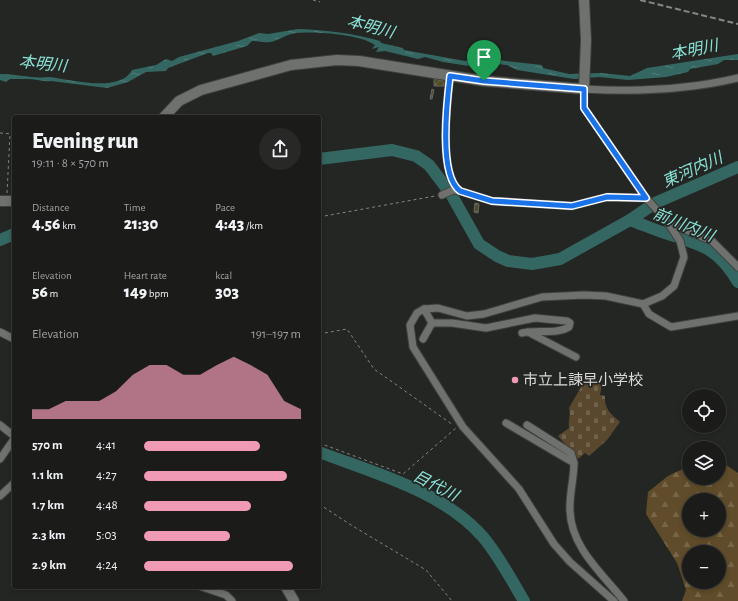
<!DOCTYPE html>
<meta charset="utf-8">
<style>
:root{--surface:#1b1c1a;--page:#282927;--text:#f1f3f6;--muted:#a0a1a2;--line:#393a39;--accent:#f09ab5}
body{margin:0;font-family:"Alegreya Sans","Noto Sans JP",sans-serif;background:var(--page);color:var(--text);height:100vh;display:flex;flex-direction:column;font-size:15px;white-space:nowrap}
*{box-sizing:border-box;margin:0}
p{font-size:13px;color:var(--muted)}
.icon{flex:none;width:22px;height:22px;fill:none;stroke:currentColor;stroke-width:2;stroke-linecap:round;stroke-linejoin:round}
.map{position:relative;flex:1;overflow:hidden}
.details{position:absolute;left:12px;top:115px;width:309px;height:474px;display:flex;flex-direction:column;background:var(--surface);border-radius:4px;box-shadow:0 2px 6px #0003,0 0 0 1px var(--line)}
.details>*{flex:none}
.tools{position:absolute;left:682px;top:389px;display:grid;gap:8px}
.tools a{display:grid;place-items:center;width:44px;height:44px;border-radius:50%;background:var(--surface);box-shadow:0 2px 6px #0003,0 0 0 1px var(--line);font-size:20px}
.pin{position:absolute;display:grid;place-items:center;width:34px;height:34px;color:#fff;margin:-41px -17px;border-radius:50% 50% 50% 0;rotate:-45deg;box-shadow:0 0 4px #0007}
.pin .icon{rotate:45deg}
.round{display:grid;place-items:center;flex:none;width:42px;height:42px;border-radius:21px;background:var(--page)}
.headline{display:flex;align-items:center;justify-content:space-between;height:68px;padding:0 20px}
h1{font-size:22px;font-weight:800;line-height:30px}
.stats{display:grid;grid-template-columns:repeat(3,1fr);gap:6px;height:68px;padding:4px 20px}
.stats div{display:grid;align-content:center}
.stats b{font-size:17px;font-weight:800}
.stats small{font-size:11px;font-weight:400}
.stats p{font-size:11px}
.chart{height:112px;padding:8px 20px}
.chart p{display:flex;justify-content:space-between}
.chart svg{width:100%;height:72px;margin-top:4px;fill:var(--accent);opacity:.7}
ul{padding:0 20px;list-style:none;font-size:13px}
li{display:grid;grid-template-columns:64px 48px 1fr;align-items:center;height:30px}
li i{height:10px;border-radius:5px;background:var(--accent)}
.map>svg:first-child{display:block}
.forest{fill:url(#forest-firs);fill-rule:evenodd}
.cemetery{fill:url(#cemetery-stones)}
.water{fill:url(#water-ripples)}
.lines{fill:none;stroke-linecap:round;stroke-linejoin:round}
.river{stroke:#346761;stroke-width:12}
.building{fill:url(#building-cross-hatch);stroke:#666663}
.street-casing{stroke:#3e403e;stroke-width:9}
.secondary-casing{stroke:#3e403e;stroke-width:12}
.path{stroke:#848683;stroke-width:1;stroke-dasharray:3 3;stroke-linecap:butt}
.street{stroke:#6f716e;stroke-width:7}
.secondary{stroke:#6f716e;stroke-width:10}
.rail{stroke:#868785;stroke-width:2;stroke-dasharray:6 3;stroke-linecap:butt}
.route-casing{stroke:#fff;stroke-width:8}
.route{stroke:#1a73e8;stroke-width:5}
.poi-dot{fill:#f09ab5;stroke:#242623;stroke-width:1.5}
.labels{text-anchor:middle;stroke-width:3.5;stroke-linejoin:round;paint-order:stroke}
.poi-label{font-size:15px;fill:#d9dad8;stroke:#242623;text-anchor:start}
.water-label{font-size:16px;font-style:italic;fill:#89e1d6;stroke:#242623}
</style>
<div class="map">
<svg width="738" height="601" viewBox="0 0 738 601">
<defs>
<pattern id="forest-firs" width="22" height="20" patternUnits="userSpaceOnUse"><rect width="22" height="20" fill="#604c2a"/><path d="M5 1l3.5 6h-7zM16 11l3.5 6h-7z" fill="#766548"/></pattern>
<pattern id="cemetery-stones" width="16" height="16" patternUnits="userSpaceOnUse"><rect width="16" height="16" fill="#59482d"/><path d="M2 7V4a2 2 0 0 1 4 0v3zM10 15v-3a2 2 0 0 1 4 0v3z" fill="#70624b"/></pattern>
<pattern id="water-ripples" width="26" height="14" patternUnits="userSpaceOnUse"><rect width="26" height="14" fill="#346761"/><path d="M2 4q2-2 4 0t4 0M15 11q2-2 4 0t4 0" fill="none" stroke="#517c77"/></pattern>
<pattern id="building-cross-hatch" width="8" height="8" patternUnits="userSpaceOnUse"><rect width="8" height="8" fill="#4e4c26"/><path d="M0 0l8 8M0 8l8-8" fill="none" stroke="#676545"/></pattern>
</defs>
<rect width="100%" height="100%" fill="#242623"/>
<path class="forest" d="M719,464l7,1 12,8v128h-56l4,-11 -9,-27 -31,-49 2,-22 20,-16 21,-10v12h30zM689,500h30v30h-30zM689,552h30v30h-30z"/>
<path class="cemetery" d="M584,382l18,2 -2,11 5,1c-1,13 6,18 15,26l-13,18 -18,16 -4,-3 -7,6 -20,-23 11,-8c-1,-7 2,-13 0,-20z"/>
<path class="water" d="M298,29c28,1 55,4 82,12l1,2 22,5 1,2 61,11 15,-3 62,7 1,3 26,6 32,-1 29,3 17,-8 91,-14v6h-14l-6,4 -28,5 -2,3 -22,5 -38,3 -29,-3 -25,2 -57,-9 -10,-5 -23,-2 -15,3 -26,-4 -18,-5 -7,2 -33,-8 -9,1 3,-5 -7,2 3,-4c-15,-11 -61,-14 -79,-12 -9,1 -21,9 -26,9 -7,1 -12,-1 -18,-1l-5,5 -34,10 -2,-3h-3l-40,15 -2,3 -20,1 -18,10 -21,6 -56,-7c-9,1 -15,-2 -24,-2 -5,0 -11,0 -17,0l-4,3 -6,-2v-6c17,0 33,5 50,3 22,3 70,16 82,-7l24,-5 10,-6 6,2 7,-4 59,-16 21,-8 9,1z"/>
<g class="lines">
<g class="river">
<path d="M319,159l73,-9 24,6 13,9 22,29 28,50 18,12 11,5 24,3 28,-5 70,-39 25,-17 83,-36"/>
<path d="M630,220c14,5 27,11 41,15 34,11 48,15 67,47"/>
<path d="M0,240l14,-6"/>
<path d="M319,452c55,21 124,39 164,85 16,19 28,42 41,64"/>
</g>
</g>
<g class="building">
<path d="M434,79l12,2 -1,5h-11z"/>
<path d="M432,89l2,1 -2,9h-2z"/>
<path d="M475,203l4,1 -1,9 -4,-1z"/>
</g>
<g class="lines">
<g class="street-casing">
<g id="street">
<path d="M450,76c-3,25 -12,99 10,115"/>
<path d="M442,195l11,-5 7,1 32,10 80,5 35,-9 39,1"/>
<path d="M667,222l45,19 26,26"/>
<path d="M643,304l6,10 22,13 67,-11"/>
<path d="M432,323h20l34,5 49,-10 32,3 3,2 -1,4c-13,8 -32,2 -47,6"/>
<path d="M0,332l14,7"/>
<path d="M528,332l48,25"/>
<path d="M423,339l9,-16 -8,-14"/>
<path d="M506,423l68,40c0,16 -5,32 -4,48 1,37 34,64 54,90"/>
<path d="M0,425l14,11"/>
<path d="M527,425l44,28 3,10"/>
<path d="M0,459l14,-20"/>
<path d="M0,496l14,-13"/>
<path d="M202,587l24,8 6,6"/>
<path d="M614,601l-44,-39 -16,-18 -35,-55 -56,-62 -50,-80 -3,-22 7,-12 7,-4 14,-1 29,8 17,-2 58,-17 42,-2 22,1 37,8 19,-8 12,-10 10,-29 -4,-16 -13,-20 -21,-23 -62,-90v-19c52,3 104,1 154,-11"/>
</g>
</g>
<g class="secondary-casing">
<g id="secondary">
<path d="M164,117l15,-16 22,-11 90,-25 46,-5 22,1 125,20 100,8 2,-49 -2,-40"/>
<path d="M0,201h14"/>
<path d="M286,587l8,14"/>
</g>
</g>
<g class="path">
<path d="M313,0l7,2"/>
<path d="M0,133l14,1"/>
<path d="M7,193l3,-59"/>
<path d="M319,217l116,-21"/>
<path d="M319,334l28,-5 27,40 79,56"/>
<path d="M319,443l84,31 53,-46"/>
<path d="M319,504l32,21 75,45 26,31"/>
</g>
<use href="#street" class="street"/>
<use href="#secondary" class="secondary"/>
<path class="rail" d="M640,0l98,24"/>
</g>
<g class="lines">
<g class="route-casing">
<path id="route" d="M450,76l34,5 100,8v19l62,90 -39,-1 -35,9 -80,-5 -32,-10c-22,-16 -13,-90 -10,-115z"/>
</g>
<use href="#route" class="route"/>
</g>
<circle class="poi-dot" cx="515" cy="380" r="4"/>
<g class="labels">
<g class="poi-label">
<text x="523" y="385">市立上諫早小学校</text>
</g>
<g class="water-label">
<text transform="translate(371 26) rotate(15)" y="6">本明川</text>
<text transform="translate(694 49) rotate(-11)" y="6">本明川</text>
<text transform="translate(43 63) rotate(6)" y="6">本明川</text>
<text transform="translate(692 169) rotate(-24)" y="6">東河内川</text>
<text transform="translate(684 224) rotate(22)" y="6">前川内川</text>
<text transform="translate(436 485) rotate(27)" y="6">目代川</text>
</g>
</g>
</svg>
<div class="tools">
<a><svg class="icon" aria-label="locate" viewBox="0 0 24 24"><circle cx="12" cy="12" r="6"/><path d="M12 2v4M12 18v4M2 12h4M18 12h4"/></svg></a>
<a><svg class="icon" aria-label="layers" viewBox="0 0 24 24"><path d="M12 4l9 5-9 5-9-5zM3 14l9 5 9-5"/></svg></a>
<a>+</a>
<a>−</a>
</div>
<div class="pin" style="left:484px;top:81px;background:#1e9e55"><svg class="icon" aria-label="arrive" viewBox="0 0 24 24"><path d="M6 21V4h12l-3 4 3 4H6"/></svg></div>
<section class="details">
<div class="headline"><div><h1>Evening run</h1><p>19:11 · 8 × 570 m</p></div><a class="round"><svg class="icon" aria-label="share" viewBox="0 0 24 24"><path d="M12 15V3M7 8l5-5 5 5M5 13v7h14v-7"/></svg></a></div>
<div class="stats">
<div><p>Distance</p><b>4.56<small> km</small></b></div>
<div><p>Time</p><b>21:30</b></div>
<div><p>Pace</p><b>4:43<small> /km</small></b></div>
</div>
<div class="stats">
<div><p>Elevation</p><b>56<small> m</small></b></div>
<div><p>Heart rate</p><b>149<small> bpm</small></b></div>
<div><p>kcal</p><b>303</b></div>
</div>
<div class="chart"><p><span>Elevation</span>191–197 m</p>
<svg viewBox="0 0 160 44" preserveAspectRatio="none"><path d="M0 44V38L10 38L20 33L30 33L40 33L50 27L60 17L70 11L80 11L90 17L100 17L110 11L120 6L130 11L140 17L150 33L160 38V44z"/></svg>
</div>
<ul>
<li><b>570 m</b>4:41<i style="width:74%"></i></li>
<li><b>1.1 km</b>4:27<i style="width:91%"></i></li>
<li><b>1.7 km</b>4:48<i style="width:68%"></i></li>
<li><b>2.3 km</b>5:03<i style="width:55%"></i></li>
<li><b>2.9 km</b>4:24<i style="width:95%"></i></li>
</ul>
</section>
</div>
